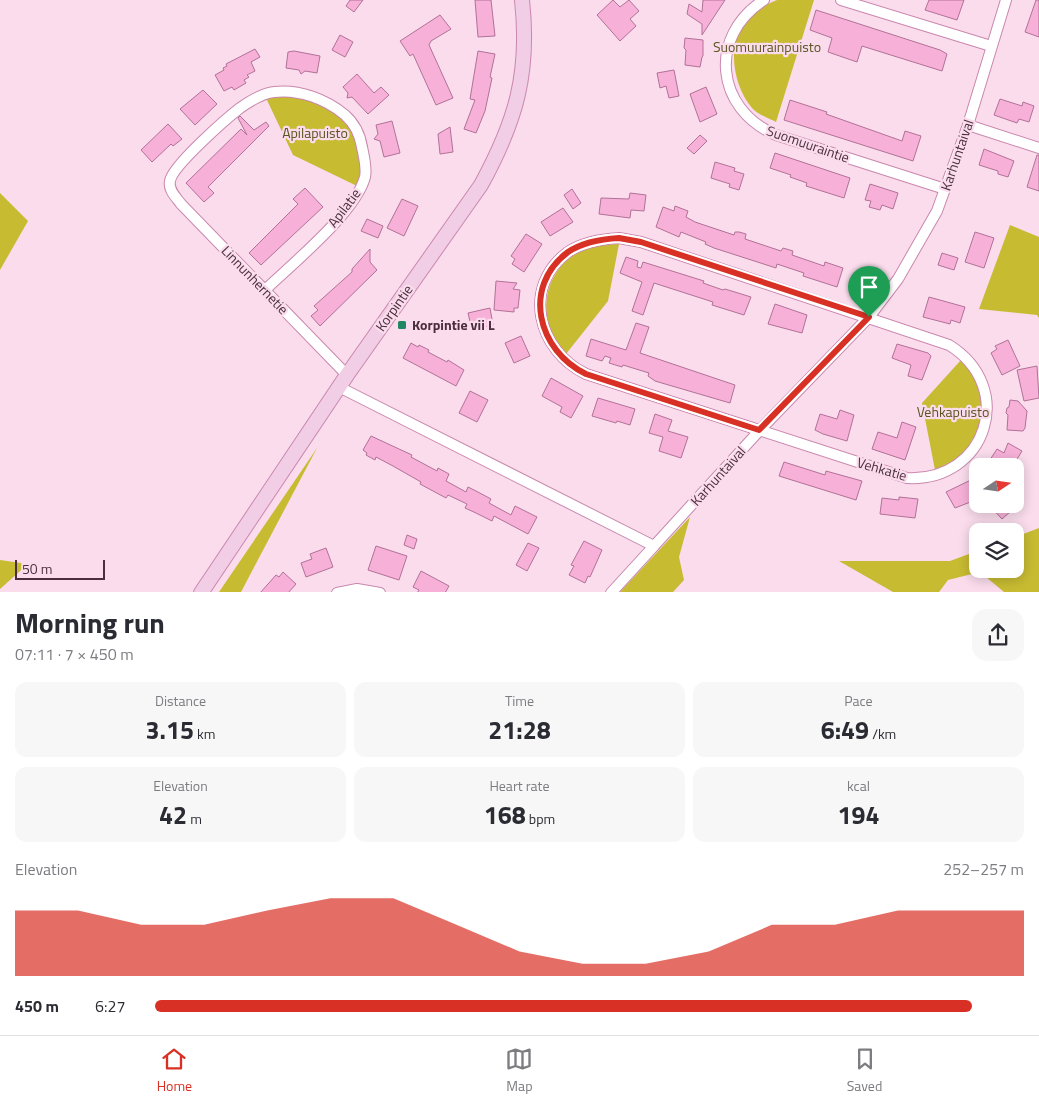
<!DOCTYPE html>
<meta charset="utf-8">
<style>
:root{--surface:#fff;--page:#f7f7f7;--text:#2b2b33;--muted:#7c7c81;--line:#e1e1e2;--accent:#d93025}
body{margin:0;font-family:"Titillium Web",sans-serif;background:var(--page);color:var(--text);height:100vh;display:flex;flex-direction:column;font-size:19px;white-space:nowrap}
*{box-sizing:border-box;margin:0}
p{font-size:16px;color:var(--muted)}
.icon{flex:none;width:28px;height:28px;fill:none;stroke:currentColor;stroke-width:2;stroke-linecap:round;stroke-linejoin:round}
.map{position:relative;height:592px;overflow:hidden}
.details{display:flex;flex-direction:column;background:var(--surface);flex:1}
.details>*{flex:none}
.needle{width:32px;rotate:77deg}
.tools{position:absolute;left:969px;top:458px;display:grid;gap:10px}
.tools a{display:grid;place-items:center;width:55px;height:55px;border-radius:10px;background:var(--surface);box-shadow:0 2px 12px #0003;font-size:25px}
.scale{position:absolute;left:15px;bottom:12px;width:90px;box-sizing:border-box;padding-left:5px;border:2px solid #4a2e3f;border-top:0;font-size:14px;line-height:18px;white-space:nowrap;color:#4a2e3f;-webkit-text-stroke:4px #fadcec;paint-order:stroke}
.pin{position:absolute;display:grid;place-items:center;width:42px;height:42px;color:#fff;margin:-51px -21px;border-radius:50% 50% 50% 0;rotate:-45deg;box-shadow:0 0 5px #0007}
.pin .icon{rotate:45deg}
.round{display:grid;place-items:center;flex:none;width:52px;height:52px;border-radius:15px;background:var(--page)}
.headline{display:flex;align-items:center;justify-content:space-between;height:85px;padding:0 15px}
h1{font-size:28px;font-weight:700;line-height:38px}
.stats{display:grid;grid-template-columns:repeat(3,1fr);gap:8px;height:85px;padding:5px 15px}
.stats div{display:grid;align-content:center;border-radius:12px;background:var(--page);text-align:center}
.stats b{font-size:25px;font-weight:700}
.stats small{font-size:14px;font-weight:400}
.stats p{font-size:14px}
.chart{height:140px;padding:10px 15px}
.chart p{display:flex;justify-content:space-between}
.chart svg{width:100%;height:90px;margin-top:5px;fill:var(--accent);opacity:.7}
ul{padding:0 15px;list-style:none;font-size:16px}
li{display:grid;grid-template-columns:80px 60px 1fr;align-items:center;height:38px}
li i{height:12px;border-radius:6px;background:var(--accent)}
.dock{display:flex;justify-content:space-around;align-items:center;height:70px;border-top:1px solid var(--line);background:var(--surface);font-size:14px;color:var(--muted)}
.dock a{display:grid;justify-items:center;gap:2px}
.dock .on{color:var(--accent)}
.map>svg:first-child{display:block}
.green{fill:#c7bb32}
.building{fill:#f7b1d9;stroke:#b27197}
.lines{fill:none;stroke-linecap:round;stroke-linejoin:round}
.street-casing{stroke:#ca87ae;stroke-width:12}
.secondary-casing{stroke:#ca87ae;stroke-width:16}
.street{stroke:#fff;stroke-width:10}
.secondary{stroke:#f1cee5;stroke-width:14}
.route-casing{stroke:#fff;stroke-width:10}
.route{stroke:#d93025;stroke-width:6}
.poi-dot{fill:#218762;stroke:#fadcec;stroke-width:2}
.labels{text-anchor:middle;stroke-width:4.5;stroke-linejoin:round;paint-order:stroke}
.park-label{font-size:14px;fill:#5a5521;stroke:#fadcec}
.street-label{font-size:14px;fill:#4a2e3f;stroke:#fadcec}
.poi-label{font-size:14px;font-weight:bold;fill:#4a2e3f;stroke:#fadcec;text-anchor:start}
</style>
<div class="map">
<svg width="1039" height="593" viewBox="0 0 1039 593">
<rect width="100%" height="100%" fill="#fadcec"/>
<g class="green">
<path d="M777,0h37l-38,122c-8,-4 -19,-8 -24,-14 -20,-23 -27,-70 -2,-93 8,-7 18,-11 27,-15z"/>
<path d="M277,95c38,4 73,11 82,54 3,14 3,24 -2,37l-64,-31 -27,-57z"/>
<path d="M0,193l28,28 -28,49z"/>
<path d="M1010,225l29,12v81l-2,-3 -58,-6z"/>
<path d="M619,244l-11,57 -42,53c-29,-28 -26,-77 8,-99 14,-8 29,-11 45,-11z"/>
<path d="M961,360c26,24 27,66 4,92 -8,9 -20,13 -30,18l-13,-67z"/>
<path d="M317,448l-76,144h-22z"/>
<path d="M690,517l-11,40 5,23 -11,12h-53z"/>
<path d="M1039,528v64h-35l-24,-20 -32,8 -9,12h-46l-54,-31h111l27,-10 1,18h37v-32z"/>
<path d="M0,560l28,4 -28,25z"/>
</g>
<g class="building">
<path d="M350,0h13l-9,12 -8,-6z"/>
<path d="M475,0h16l4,36 -17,1z"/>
<path d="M613,0l7,7 9,-7 10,11 -9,8 6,7 -16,15 -23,-26z"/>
<path d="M703,0h22l-23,35v-11l-15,-10 2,-10 13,8z"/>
<path d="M929,0h35l-7,20 -32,-10z"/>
<path d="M1036,0h3v37l-14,-5z"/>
<path d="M816,10l124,40 7,4 -5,17 -80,-25 -5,16 -29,-10 4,-14 -22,-8z"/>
<path d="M440,15l11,14 -20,12 -2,4 24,53 -17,7 -23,-51 -3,2 -10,-15z"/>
<path d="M340,35l13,7 -8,15 -13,-7z"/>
<path d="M685,38l18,2v16l-1,1 -2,10 -15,-2 1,-15 -2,-2z"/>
<path d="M255,49l5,8 -9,5 4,9 -8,4 2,2 -5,3 2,3 -12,7 -2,-3 -8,4 -9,-16 9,-5 -1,-2 4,-2 -1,-2z"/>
<path d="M294,51l26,5 -3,17 -12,-2 -4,3 -2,-4 -13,-2 2,-16z"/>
<path d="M478,51l17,3 -5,23 2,1 -7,33 -9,22 -12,-4 11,-29 -5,-1z"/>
<path d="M674,70l5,26 -10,2 -3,-12 -6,2 -3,-15z"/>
<path d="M357,74l17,19 7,-6 8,8 -21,19 -16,-17 -5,1 1,-5 -5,-6z"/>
<path d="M706,87l11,27 -17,8 -10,-28z"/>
<path d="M203,90l14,14 -22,21 -15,-16z"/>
<path d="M1000,99l22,7 1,-4 11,4 -5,16 -10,-3 -2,4 -23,-8z"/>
<path d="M790,100l37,12 -1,2 76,27 3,-10 16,5 -8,25 -129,-41z"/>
<path d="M240,116l14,14 12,-8 3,4 -61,61 6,6 -10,9 -18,-19 55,-54 6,6 -9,-17z"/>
<path d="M392,121l8,32 -16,4 -4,-16 -6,-2 4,-5 -2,-9z"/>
<path d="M168,124l14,15 -9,7 -2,-2 -19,18 -11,-12z"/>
<path d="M450,127l3,25 -13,2 -2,-20z"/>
<path d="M700,135l7,6 -13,13 -7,-6z"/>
<path d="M984,149l30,12 -6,16 -10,-3v-3l-19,-6z"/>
<path d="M775,153l75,25 -6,20 -38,-12 1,-3 -17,-6 1,-2 -21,-7z"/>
<path d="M1037,155h2v36l-12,-4z"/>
<path d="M715,162l20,6 -1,3 10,3 -5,16 -10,-3 1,-3 -19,-6z"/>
<path d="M870,184l28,9 -5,16 -11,-4 -2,5 -11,-3 2,-6 -6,-1z"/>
<path d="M305,188l18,19 -62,58 -12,-12 49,-49 -5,-5z"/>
<path d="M572,189l9,14 -8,6 -9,-14z"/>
<path d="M630,193l16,2 -2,16 -13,-1 -1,8 -31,-4 2,-16 28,1z"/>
<path d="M402,199l16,7 -14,30 -17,-8z"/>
<path d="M675,206l13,5 -2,6 9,5 39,13 1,-3h4l7,2 -1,5 36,12 2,-3 10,3 -1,4 32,11 1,-4 18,6 -6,19 -34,-11 1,-3 -27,-9 -1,4 -62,-20 -9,-4 1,-2 -25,-10 -2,5 -23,-10 7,-20 11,4z"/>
<path d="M563,208l10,14 -23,14 -9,-14z"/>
<path d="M367,219l16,7 -5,12 -17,-7z"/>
<path d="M975,232l19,6 -10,30 -19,-6z"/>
<path d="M526,234l16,10 -18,28 -12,-8 3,-5 -4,-3z"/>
<path d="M370,249v13l7,8 -57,56 -9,-10 7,-6 -4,-4 38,-34v-3z"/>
<path d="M942,253l16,5 -4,12 -16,-5z"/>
<path d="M626,257l12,4 -1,6 4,1 2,-6 61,19 -1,2 20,7 2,-1 26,8 -7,18 -32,-10 1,-3 -59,-19 -11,32 -11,-4 10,-29 -22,-9z"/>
<path d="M496,281l21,2 -4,6 7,1 -2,18h-4v4l-20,-2z"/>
<path d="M929,297l36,10 -5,16 -9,-3 -1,4 -27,-7z"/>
<path d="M775,304l32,11 -5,18 -34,-9z"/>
<path d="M490,308l3,17 -21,5 -4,-17z"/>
<path d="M636,323l13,4 -9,26 95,32 -5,18 -75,-22 -7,-5 1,-3 -26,-8 -1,2 -13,-4 2,-5 -6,-2 -3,5 -16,-5 5,-17 35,11z"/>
<path d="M521,336l9,20 -16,7 -9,-20z"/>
<path d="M1008,340l12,26 -18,9 -11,-22 6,-4 -2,-3z"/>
<path d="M411,343l7,4 1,-2 10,5 -1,2 19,10 1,-2 16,10 -8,16 -53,-28z"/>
<path d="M897,344l31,9 3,3 -9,24 -14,-4 3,-11 -19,-7z"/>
<path d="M1037,366l2,32 -15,3 -7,-31z"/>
<path d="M551,378l32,18 -12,22 -11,-6 2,-5 -20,-11z"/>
<path d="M470,391l18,9 -11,22 -18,-9z"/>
<path d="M598,398l37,11 -5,16 -13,-4 -1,2 -24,-7z"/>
<path d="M1010,400l8,1 9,10 -2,17 -2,3 -16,-1 1,-15 -2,-2 1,-5 2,-1z"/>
<path d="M840,410l14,5 -7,26 -24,-7 -8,-4 5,-16 17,5z"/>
<path d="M655,414l17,6 -4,11 20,6 -7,21 -22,-7 4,-14 -14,-4z"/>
<path d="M902,422l14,5 -11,33 -33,-11 6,-17 19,6z"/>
<path d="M371,436l41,19 -1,2 26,14 1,-3 11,6 -3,7 20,11 2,-5 8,4 15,8 -2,4 22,12 4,-9 22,11 -9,17 -34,-18 -2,5 -16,-8 -11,-5 2,-4 -19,-9 -2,3 -26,-14 1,-2 -28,-16 -17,-9 -1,3 -9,-5 1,-2 -4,-3z"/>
<path d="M1008,443l14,8 -6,10 -4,-3 -5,8h-21l11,-17 7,4z"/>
<path d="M784,462l41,13 1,-4 36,10 -6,19 -77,-24z"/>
<path d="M973,479l5,7v13l-23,9 -9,-16z"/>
<path d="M899,497l19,2 -3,19 -35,-4 2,-16 17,2z"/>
<path d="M988,504h17l6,7 -9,8z"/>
<path d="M407,535l10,4 -3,10 -10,-4z"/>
<path d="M584,541l18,9 -12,27 -2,-1 -3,7 -16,-8 5,-9 -3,-1z"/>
<path d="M528,543l11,5 -12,23 -11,-6z"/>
<path d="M376,546l31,10 -8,24 -31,-10z"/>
<path d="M326,548l7,19 -27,10 -5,-14 11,-4 -2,-5z"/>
<path d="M421,571l28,15 -4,7h-28l2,-3 -6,-3z"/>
<path d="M283,572l13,12 -8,9h-28l16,-18 3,2z"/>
</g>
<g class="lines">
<g class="street-casing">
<g id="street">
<path d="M764,0c-56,36 -49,109 12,135l169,54"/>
<path d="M841,0l150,46"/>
<path d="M968,125l71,23"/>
<path d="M619,238l22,4 308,103c68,42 38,137 -42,133l-321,-104c-48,-23 -65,-87 -18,-122 15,-10 34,-13 51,-14z"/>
<path d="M265,290c27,-26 91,-78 100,-113 2,-9 -1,-20 -3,-30 -2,-12 -8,-24 -17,-32 -19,-16 -46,-26 -71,-23 -11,1 -24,9 -34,16 -13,10 -68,58 -70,73 -2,9 6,16 11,23l166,171"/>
<path d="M339,387l315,159 105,-115 110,-114 29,-38 39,-68 31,-86 38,-125"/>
<path d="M337,593l20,-4 23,4"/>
<path d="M611,593l43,-47"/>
</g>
</g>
<g class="secondary-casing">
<path id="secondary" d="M201,593l146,-218 134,-190c35,-64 49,-112 41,-185"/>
</g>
<use href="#street" class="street"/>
<use href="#secondary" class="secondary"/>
</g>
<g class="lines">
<g class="route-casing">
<path id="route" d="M619,238l22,4 228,75 -110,113 -173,-56c-48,-23 -65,-87 -18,-122 15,-10 34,-13 51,-14z"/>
</g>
<use href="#route" class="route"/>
</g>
<rect class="poi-dot" x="397" y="320" width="10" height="10" rx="2.5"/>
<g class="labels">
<g class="park-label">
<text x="767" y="52">Suomuurainpuisto</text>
<text x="315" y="138">Apilapuisto</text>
<text x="953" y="417">Vehkapuisto</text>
</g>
<g class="street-label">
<text transform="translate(808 144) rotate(19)" y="5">Suomuuraintie</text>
<text transform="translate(957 155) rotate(-71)" y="5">Karhuntaival</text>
<text transform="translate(344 208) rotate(-53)" y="5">Apilatie</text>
<text transform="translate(255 280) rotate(46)" y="5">Linnunhernetie</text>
<text transform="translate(394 308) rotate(-55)" y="5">Korpintie</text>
<text transform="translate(882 469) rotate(16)" y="5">Vehkatie</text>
<text transform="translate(718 476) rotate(-48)" y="5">Karhuntaival</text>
</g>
<g class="poi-label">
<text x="412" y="330">Korpintie vii L</text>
</g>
</g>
</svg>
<div class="tools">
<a><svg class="needle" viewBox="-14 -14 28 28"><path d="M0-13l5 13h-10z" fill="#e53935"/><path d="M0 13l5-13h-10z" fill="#7c7c81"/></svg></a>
<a><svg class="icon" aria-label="layers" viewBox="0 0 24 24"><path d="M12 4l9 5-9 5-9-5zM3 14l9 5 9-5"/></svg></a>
</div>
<div class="scale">50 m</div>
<div class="pin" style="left:869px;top:317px;background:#1e9e55"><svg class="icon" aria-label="arrive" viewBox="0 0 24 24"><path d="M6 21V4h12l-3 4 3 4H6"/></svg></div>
</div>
<section class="details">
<div class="headline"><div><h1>Morning run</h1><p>07:11 · 7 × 450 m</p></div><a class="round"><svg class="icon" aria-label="share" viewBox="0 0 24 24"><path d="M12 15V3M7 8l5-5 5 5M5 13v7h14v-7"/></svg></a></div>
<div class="stats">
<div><p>Distance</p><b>3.15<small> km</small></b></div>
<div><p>Time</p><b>21:28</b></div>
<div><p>Pace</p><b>6:49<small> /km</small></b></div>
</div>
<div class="stats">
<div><p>Elevation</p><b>42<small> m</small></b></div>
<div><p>Heart rate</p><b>168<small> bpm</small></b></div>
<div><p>kcal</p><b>194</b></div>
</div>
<div class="chart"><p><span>Elevation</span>252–257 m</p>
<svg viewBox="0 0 160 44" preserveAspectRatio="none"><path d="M0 44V12L10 12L20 19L30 19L40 12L50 6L60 6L70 19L80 32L90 38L100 38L110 32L120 19L130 19L140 12L150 12L160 12V44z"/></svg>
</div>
<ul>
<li><b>450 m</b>6:27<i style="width:94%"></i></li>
</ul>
</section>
<nav class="dock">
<a class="on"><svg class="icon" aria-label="home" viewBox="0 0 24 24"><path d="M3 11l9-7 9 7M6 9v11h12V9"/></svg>Home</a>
<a><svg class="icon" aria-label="map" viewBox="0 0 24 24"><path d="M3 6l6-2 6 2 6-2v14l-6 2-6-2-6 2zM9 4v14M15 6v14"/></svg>Map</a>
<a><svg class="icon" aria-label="saved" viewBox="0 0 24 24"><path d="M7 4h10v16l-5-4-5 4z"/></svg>Saved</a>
</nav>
